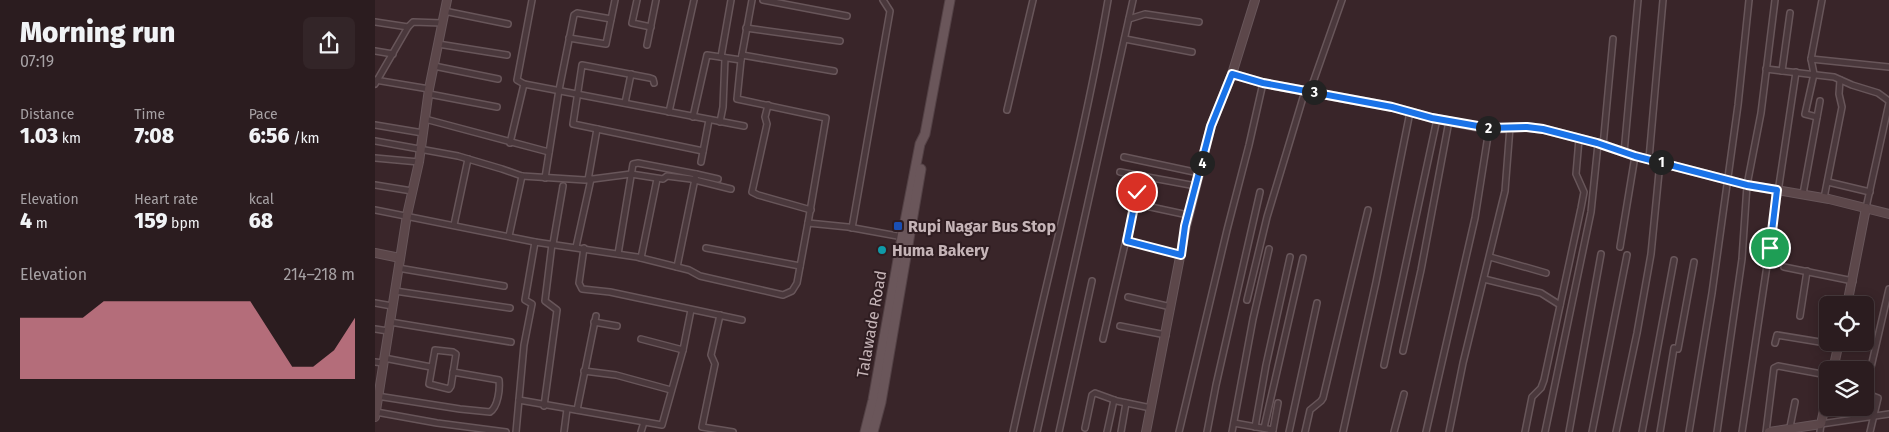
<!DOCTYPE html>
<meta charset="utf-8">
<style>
:root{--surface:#2b1c1f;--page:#332528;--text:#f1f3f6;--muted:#a6a1a4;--line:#473a3d;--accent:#ee90a1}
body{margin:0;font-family:"Fira Sans",sans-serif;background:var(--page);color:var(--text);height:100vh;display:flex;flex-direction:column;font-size:19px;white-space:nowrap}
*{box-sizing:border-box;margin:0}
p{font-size:16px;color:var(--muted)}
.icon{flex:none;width:28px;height:28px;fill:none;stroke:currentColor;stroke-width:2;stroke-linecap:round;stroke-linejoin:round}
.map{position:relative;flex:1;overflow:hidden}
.sheet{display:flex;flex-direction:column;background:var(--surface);width:375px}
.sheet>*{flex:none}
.fabs{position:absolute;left:1444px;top:296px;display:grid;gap:10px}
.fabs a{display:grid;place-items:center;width:55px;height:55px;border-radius:8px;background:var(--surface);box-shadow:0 2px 12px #0003,0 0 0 1px var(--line);font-size:25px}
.pin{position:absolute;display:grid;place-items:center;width:42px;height:42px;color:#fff;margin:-21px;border:2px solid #fff;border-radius:50%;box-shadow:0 1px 5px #0007}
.km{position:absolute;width:25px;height:25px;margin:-12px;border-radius:50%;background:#222;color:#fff;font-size:14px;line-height:25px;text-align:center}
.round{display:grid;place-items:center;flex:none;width:52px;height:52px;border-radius:8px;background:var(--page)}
.summary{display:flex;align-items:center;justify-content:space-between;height:85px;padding:0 20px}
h1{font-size:28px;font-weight:800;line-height:38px}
.stats{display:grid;grid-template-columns:repeat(3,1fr);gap:8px;height:85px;padding:5px 20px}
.stats div{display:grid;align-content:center}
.stats b{font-size:21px;font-weight:800}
.stats small{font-size:14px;font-weight:400}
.stats p{font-size:14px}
.chart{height:140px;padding:10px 20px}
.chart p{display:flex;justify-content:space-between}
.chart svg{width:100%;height:90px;margin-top:5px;fill:var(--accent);opacity:.7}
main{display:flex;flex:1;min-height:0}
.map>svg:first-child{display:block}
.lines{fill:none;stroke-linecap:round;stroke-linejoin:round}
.street-casing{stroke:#68565a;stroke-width:8}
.secondary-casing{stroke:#68565a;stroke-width:10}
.primary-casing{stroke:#534145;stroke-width:11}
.street{stroke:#4a383c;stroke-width:5}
.secondary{stroke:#5c474a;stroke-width:8}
.primary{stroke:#6a565a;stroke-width:9}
.route-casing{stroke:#fff;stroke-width:10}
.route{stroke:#1a73e8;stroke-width:6}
.transit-dot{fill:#1a4fb4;stroke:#2f1d21;stroke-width:2}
.culture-dot{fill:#0f9aa8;stroke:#2f1d21;stroke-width:2}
.labels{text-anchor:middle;stroke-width:4;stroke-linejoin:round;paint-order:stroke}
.poi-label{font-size:16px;font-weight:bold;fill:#c5b4b7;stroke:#2f1d21;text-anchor:start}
.street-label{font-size:16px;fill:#c5b4b7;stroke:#2f1d21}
</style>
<main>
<section class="sheet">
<div class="summary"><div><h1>Morning run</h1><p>07:19</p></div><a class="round"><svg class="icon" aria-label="share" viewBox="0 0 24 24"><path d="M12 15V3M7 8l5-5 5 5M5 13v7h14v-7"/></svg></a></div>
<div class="stats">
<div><p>Distance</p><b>1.03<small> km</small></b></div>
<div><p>Time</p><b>7:08</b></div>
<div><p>Pace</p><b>6:56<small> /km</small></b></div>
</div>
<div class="stats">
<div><p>Elevation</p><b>4<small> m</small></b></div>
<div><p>Heart rate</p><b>159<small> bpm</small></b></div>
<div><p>kcal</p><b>68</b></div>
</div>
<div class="chart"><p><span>Elevation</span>214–218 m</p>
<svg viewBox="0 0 160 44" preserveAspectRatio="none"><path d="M0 44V14L10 14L20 14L30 14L40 6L50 6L60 6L70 6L80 6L90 6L100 6L110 6L120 22L130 38L140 38L150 30L160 14V44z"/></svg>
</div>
</section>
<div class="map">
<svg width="1514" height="432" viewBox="0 0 1514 432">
<rect width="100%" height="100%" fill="#392529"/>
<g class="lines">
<g class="street-casing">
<g id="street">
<path d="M157,0l-15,80 7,4 220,42"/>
<path d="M262,0l-5,23 19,4"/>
<path d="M377,0l-11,60 -4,39 89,19 -18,105"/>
<path d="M388,0l84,16"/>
<path d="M69,11l64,13"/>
<path d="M754,19l16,-5 54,8"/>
<path d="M0,22l33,5"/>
<path d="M371,28l94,13"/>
<path d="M194,38l37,6 9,-44"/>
<path d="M750,39l67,13"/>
<path d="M63,44l69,11"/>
<path d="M272,45l9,-45"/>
<path d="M0,51l18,3"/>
<path d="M367,55l92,16"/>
<path d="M346,57l10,-57"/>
<path d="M1436,59l78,8"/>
<path d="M59,66l64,13"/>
<path d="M1391,69l68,8 18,8 26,8 11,8"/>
<path d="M1407,71l8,-58"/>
<path d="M0,80l54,9"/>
<path d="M279,83l-1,-4 -3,-1 -68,-13 -9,59 130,27"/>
<path d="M0,84l33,-57 5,-5 29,1"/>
<path d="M935,91l32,-91"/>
<path d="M54,94l68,13"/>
<path d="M250,103l6,-29"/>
<path d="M393,105l-3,12 2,7 -15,68 6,3 53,15"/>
<path d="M632,110l26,-110"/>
<path d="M294,112l25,-112"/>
<path d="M318,117l14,-62 34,5"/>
<path d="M1442,117l-12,-3 9,-40 -3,-15 11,-59"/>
<path d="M50,119l124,33"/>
<path d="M345,122l3,-15 2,-49"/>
<path d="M0,125l48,8"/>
<path d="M0,141l83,15 44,13 20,7 63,4 46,-6 32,5 4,-3 24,3 40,10"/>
<path d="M135,143l14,-59"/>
<path d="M1228,146l10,-107"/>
<path d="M1249,153l14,-153"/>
<path d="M749,157l75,16"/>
<path d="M0,158l44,4"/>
<path d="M1274,159l14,-159"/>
<path d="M326,162l8,-42"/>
<path d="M745,172l76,14"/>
<path d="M321,174l22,5"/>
<path d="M170,178l14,-88 15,-75 3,-2 34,6"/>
<path d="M213,180l9,-51"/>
<path d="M1453,182l42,10"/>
<path d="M0,185l37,6"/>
<path d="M1428,194l17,-93"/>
<path d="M1449,198l18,-91 -3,-13 1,-14"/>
<path d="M771,206l42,9"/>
<path d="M1491,208l23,-105"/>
<path d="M0,210l160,32 102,15 52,13 11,6 83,19 9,-4 5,-8 11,-60 40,4 55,10"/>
<path d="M79,225l14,-66"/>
<path d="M477,228l38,-217 -7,-11"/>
<path d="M134,236l13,-60"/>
<path d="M752,241l54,14"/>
<path d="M178,244l10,-58"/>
<path d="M201,247l15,-68"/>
<path d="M1245,247l15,-91"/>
<path d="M209,248l-5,35 3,6 28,3 132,28"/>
<path d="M331,248l94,18"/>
<path d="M243,254l15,-90 5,-1 58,11 -19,93"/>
<path d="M1115,257l56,16"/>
<path d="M266,258l16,-79"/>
<path d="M1409,267l69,14"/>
<path d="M23,268l106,18"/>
<path d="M1109,279l57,14 19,12"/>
<path d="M20,291l115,17"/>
<path d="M753,297l43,10"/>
<path d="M1452,299l21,4"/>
<path d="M872,300l20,-83 38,-126"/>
<path d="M0,303l17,3"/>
<path d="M345,315l-9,40 4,9 -13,63 31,5"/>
<path d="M1425,316l7,-45"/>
<path d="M15,322l121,20"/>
<path d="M219,322l23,4"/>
<path d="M745,326l46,9"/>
<path d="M0,329l13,2"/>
<path d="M266,339l42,11"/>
<path d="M728,339l34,-147"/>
<path d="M1400,343l2,-8 61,10"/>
<path d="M60,350l18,2 3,2 -5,32 -2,3 -20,-5z"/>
<path d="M1028,351l18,-81 28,-149"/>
<path d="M9,358l47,9"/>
<path d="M0,362l8,1"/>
<path d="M1009,365l53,-246"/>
<path d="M209,371l32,4 55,15"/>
<path d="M2,396l83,13 30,3c8,-5 10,-23 9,-32l-46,-8"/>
<path d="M144,400l143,25 21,-75 8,-40"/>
<path d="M169,406l13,-96 -12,-9 7,-57"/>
<path d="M202,410l19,-94"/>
<path d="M1,412l61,11 69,9"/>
<path d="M859,423l39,7"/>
<path d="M880,427l11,-62 24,-108"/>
<path d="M710,428l7,-33 3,-2 22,8 34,7"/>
<path d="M889,428l39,-170"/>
<path d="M896,431l2,-1 5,-27"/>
<path d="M141,432l8,-87 8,-41 -7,-4 10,-58"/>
<path d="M189,432l3,-23"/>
<path d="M266,432l3,-10"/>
<path d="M638,432c31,-144 70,-287 95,-432"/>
<path d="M662,432l96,-432"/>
<path d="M684,432l33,-151"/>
<path d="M732,432l7,-32"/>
<path d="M746,432l5,-29"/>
<path d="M804,432l48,-202 22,-85 14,-62"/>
<path d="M832,432l9,-47 44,-193"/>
<path d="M857,432l21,-113 16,-70"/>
<path d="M914,432l28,-129"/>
<path d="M930,432l5,-22 11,-9 2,-3 45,-188"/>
<path d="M968,432l33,-150 34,-170"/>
<path d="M1019,432l10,-38"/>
<path d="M1051,432l49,-214 14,-89"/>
<path d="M1074,432l14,-69 42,-172 5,-64"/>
<path d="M1150,432l7,-35 9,-9 3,-8 37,-172 3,-16 -8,-18 3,-35"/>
<path d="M1170,432l46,-220 7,-68"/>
<path d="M1194,432l32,-178"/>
<path d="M1217,432l35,-177"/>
<path d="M1241,432l21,-99 14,-79 9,-92"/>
<path d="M1267,432l32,-172"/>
<path d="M1285,432l14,-84 4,1 16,-87"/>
<path d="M1314,432l23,-139 26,-188 11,-105"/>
<path d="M1342,432l25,-173 5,-74 14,-72 14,-113"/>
<path d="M1367,432l54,-360"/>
<path d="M1391,432l8,-64 4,-2 49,9"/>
<path d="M1414,432l6,-30"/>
<path d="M1445,432l1,-8 68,-10"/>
<path d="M1495,432l8,-34 -13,-5 24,-104"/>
</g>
</g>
<g class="secondary-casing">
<g id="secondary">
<path d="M857,74l31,9 129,24 40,11 57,11 38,-2 16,2 54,14 38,13 112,29 82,14 60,15"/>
<path d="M0,253l25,5"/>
<path d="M1472,305l19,-97"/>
<path d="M1458,370l6,-28"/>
<path d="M0,417l32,-202 12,-53 10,-73 18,-89"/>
<path d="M771,432l40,-206 25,-100 21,-52 23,-74"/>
<path d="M1394,432l52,-8 6,-28"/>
</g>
</g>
<g class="primary-casing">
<g id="primary">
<path d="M490,432l8,-32 29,-163 18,-93 5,-10 25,-134"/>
<path d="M498,432l8,-30 40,-233"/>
</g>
</g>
<use href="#street" class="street"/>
<use href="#secondary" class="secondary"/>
<use href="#primary" class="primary"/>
</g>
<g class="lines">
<g class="route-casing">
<path id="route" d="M762,192l-10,49 54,14 4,-29 26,-100 21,-52 31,9 129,24 40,11 57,10 38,-1 16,2 54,14 38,13 112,29 30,5 -7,58"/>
</g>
<use href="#route" class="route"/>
</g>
<rect class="transit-dot" x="518" y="221" width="10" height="10" rx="2.5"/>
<circle class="culture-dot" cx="507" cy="250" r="5"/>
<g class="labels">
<g class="poi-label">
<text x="533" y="232">Rupi Nagar Bus Stop</text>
<text x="517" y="256">Huma Bakery</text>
</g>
<g class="street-label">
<text transform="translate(496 324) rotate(-80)" y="6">Talawade Road</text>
</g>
</g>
</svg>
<div class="fabs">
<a><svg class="icon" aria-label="locate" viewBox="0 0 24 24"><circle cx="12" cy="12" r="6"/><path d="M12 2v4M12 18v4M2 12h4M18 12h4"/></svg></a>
<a><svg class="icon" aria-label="layers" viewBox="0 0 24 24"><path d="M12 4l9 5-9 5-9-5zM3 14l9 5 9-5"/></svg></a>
</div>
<div class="pin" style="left:1395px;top:248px;background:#1e9e55"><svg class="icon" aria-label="arrive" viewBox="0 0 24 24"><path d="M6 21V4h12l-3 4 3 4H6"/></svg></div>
<div class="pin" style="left:762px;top:192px;background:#d93025"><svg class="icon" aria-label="check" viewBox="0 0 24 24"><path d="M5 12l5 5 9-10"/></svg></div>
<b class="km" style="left:1286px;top:162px">1</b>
<b class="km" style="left:1113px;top:128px">2</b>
<b class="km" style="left:939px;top:92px">3</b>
<b class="km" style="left:827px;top:163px">4</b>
</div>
</main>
